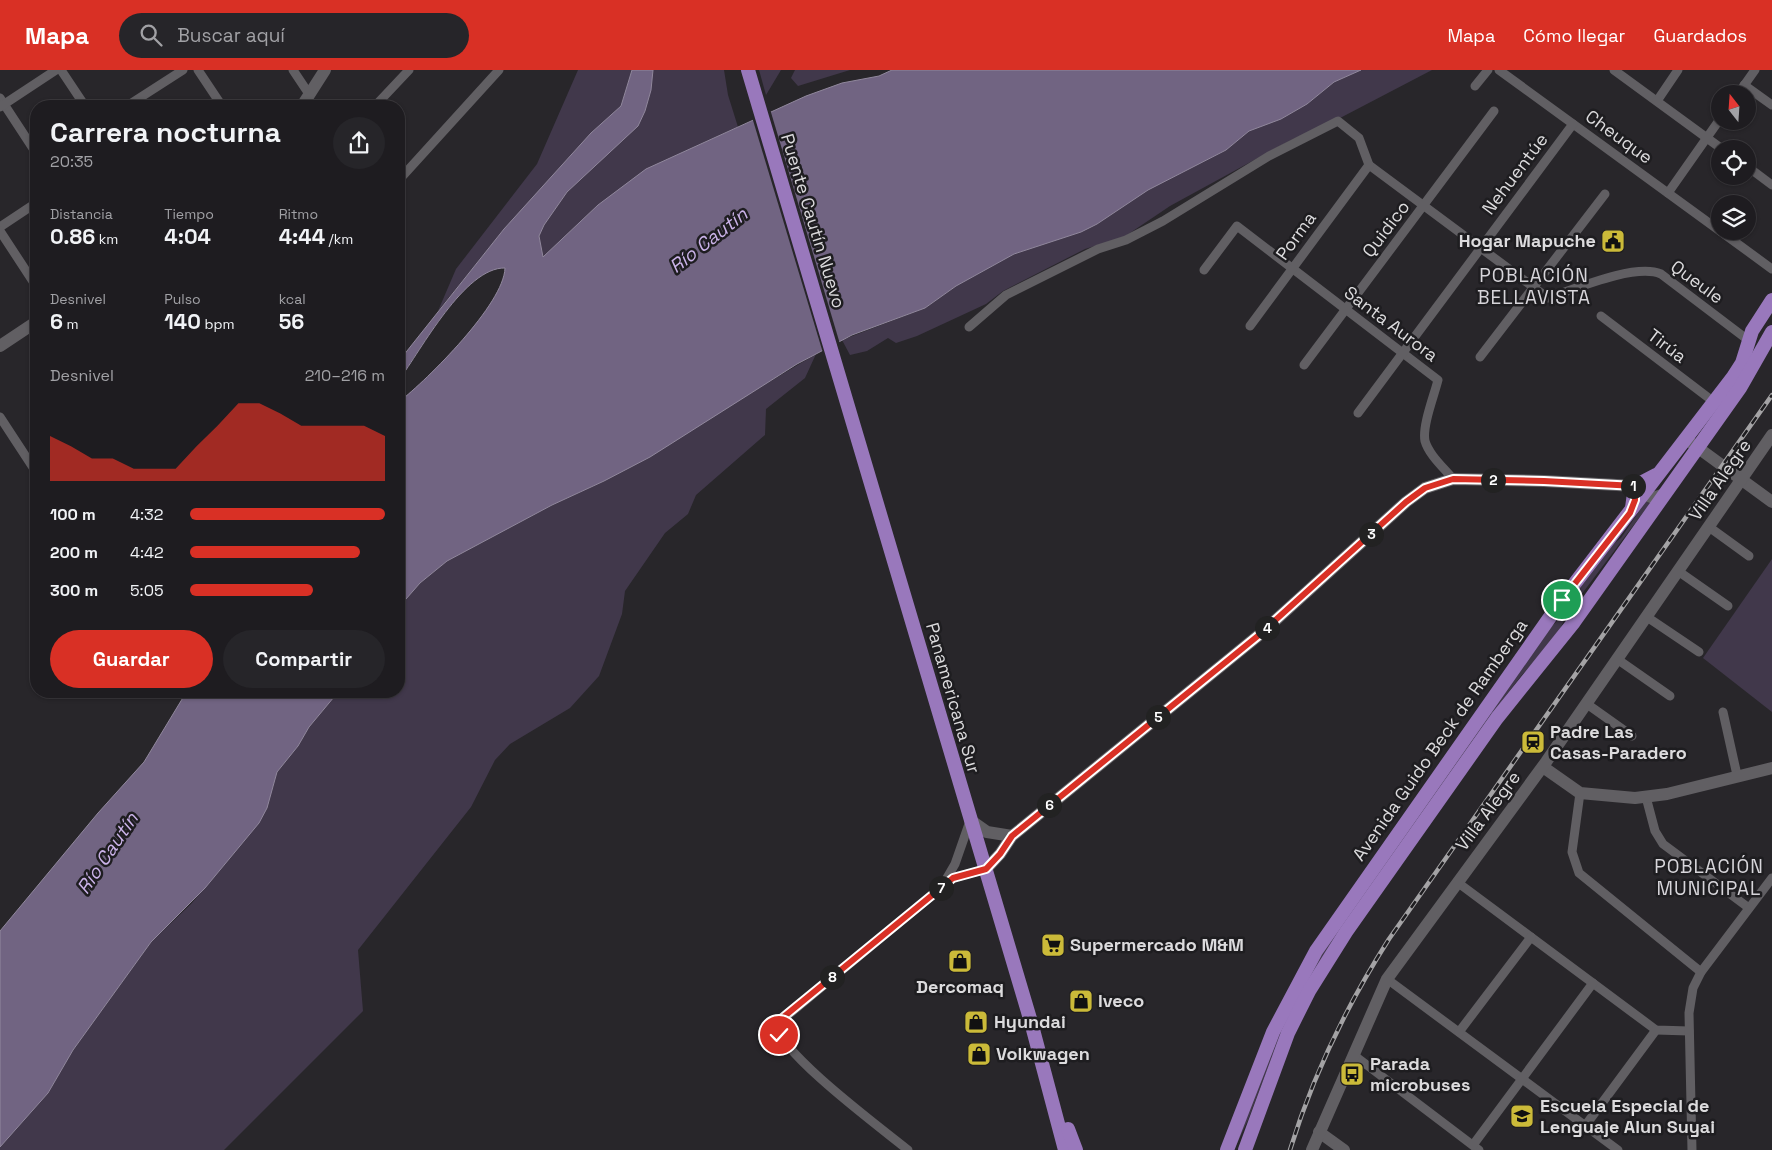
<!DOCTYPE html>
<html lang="es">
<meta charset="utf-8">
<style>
:root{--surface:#1e1c20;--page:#262529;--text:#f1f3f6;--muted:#a1a1a5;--line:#3c3a3e;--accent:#d93025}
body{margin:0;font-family:"Space Grotesk",sans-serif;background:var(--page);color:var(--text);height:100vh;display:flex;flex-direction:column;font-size:19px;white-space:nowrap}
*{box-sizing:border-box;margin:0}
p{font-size:16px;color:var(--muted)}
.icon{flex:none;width:28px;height:28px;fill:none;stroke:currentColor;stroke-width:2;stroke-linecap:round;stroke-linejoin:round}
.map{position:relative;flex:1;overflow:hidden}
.panel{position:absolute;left:30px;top:30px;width:375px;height:598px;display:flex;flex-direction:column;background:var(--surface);border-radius:20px;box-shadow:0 1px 4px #0004,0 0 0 1px var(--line)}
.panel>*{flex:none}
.needle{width:32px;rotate:343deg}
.controls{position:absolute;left:1711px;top:15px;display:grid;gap:10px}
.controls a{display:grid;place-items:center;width:45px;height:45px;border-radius:50%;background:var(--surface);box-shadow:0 1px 4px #0004,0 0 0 1px var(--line);font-size:25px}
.pin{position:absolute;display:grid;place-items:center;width:42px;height:42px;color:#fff;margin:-21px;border:2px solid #fff;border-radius:50%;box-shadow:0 1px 5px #0007}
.km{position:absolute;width:25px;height:25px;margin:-12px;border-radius:50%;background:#222;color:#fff;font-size:14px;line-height:25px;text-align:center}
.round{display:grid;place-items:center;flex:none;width:52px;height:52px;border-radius:26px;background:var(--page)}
.head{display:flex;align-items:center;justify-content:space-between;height:85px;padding:0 20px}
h1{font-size:28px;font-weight:800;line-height:38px}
.figures{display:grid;grid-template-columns:repeat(3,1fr);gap:8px;height:85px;padding:5px 20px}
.figures div{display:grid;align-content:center}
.figures b{font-size:21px;font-weight:800}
.figures small{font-size:14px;font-weight:400}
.figures p{font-size:14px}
.chart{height:140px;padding:10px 20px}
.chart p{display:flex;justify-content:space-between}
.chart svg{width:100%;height:90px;margin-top:5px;fill:var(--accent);opacity:.7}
.action{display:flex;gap:10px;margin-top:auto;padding:10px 20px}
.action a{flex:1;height:58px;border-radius:30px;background:var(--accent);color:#fff;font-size:20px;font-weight:800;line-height:58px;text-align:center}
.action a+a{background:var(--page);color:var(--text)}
ul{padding:0 20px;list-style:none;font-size:16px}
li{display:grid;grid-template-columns:80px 60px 1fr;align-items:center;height:38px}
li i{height:12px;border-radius:6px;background:var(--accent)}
header{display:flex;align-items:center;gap:30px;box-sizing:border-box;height:70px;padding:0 25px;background:var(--accent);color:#fff}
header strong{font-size:24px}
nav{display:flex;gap:28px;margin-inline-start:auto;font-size:18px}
.search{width:350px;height:45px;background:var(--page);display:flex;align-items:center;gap:12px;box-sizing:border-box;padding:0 18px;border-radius:28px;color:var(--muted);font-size:19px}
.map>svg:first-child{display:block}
.green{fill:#41384b}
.water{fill:#716482;stroke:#91889d}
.pier{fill:#28262a}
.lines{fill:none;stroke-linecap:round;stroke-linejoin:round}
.street{stroke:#615f63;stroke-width:9}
.secondary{stroke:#615f63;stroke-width:12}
.primary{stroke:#9978bc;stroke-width:14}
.rail-casing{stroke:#a4a3a5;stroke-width:4.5}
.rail{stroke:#1e1d20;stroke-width:2.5;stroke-dasharray:8;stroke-linecap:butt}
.route-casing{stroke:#fff;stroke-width:10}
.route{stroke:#d93025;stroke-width:6}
.labels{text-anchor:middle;stroke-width:5;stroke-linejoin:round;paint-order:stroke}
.street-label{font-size:18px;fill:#dcdbdd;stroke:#1e1d20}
.poi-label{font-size:18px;font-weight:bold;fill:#dcdbdd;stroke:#1e1d20;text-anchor:start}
.water-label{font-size:19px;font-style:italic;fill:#cbb3e9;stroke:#1e1d20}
.neighbourhood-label{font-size:19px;letter-spacing:1px;fill:#d7d5da;stroke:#1e1d20}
</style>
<header>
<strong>Mapa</strong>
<div class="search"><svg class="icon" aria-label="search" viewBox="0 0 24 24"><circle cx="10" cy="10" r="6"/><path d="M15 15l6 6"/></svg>Buscar aquí</div>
<nav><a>Mapa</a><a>Cómo llegar</a><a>Guardados</a></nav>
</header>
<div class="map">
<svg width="1772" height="1080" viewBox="0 0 1772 1080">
<rect width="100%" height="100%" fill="#28262a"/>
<g class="green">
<path d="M578,0h54l-11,36 -30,27 -87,96 -66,82 18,-42 81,-105z"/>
<path d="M653,0h71l4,25 10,32 -61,29 -79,49 -55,52 -4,-21 5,-11 23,-33 78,-81 6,-21z"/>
<path d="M759,0h22l-15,25z"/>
<path d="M795,0h55l-52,16 -7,-8z"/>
<path d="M1361,0h71l-90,47 -51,23 -121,66 -46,31 -39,12 -82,42 -17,13 -69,32 -21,7 -8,-5 -21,13 -17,4 -8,-15 83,-32 31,-22 58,-32 83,-30 50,-34 79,-40 23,-19 32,-12 26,-15 27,-22z"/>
<path d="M816,284l-11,24 -39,31 -1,26 -69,60 -8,19 -23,19 -40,58 -3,23 -23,62 -29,32 -60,36 -15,16 -24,47 -113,143 5,61 -139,139h-224v-3l48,-54 25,-43 78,-108 40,-38 33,-39 49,-78 4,-15 21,-26 11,-19 30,-36h60v-84l21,-24 27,-22 105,-56 52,-24z"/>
<path d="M1646,431l4,3 -5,6 -64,85 -1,-8 28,-39 13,-10z"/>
<path d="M1772,489v153l-69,-54z"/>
<path d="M1562,546l3,2 -8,18 -36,40 -30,39 -218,339 -25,66 -14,30 38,-103 34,-70 242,-347z"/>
</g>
<g class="water">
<path d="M632,0h21l-2,20 -6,21 -7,15 -71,66 -23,33 -5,11 4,21 55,-52 48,-36 160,-73 36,-13 37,-7 13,-6h469l-27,12 -27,22 -26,15 -32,12 -23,19 -78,40 -51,34 -16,8 -67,22 -58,32 -31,22 -73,27 -55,29 -147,93 -46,24 -52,24 -105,56 -27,22 -21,24v-205c29,-23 105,-98 106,-134 -40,-1 -84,82 -106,112v-19l105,-132 87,-96 30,-27z"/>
<path d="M187,621h152l-30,36 -11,19 -21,26 -10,36 -8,15 -54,65 -54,54 -78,108 -25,43 -48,54v-216l98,-118 46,-51z"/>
</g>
<path class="pier" d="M770,39l70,235 -17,9 -71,-236z"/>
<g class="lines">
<g class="street">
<path d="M61,0l24,36"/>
<path d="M198,0l24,36"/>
<path d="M293,0l16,24"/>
<path d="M1499,0l221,161"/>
<path d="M1614,0l108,79"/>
<path d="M1744,15l28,20"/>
<path d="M1475,16l13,-16"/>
<path d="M1738,24l17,-24"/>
<path d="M0,28l36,55"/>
<path d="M1657,31l21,-31"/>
<path d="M127,36l56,-36"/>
<path d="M375,36l34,-36"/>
<path d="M0,37l56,-37"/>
<path d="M1369,95l179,133c27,-9 87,-35 113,-24l87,66"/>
<path d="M1748,97l24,18"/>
<path d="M399,110l100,-110"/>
<path d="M1668,123l52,-74"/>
<path d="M0,157l36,-24"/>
<path d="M0,161l36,55"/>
<path d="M1720,161l52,38"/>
<path d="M1204,200l33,-44 201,154c-4,16 -16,46 -13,61 4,14 19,27 28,38"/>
<path d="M1601,246l113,86"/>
<path d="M1250,256l119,-161"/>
<path d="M969,257l37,-32 92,-46 28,-9 37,-19 106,-65 69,-35 21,17 10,27"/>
<path d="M1480,287l125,-163"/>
<path d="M1304,295l190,-254"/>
<path d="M1358,343l215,-289"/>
<path d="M0,347l36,55"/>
<path d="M1709,457l40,29"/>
<path d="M1678,501l50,35"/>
<path d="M1647,547l52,35"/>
<path d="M1617,589l53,37"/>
<path d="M1587,634l45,32"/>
<path d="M1723,642l14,63"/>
<path d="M1580,723l-8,59 7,21 122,99"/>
<path d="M1646,727l9,34 8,13 86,64"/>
<path d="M1457,812l199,148 33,1"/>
<path d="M944,813l11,-19 15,-43"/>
<path d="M1387,909l231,171"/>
<path d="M1459,962l72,-95"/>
<path d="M1355,986l124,94"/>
<path d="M1585,1056l71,-96"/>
<path d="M1473,1075l120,-162"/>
<path d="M908,1080c-27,-22 -127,-96 -132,-125l177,-147 33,-9"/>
<path d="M1692,1080l-3,-137 4,-25 8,-16 71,-94"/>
</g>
<g class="secondary">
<path d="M302,36l23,-36"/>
<path d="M0,276l36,-24"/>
<path d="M1686,369l86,63"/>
<path d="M1543,697l37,26 55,5 32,-4 105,-26"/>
<path d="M970,750l17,12 25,4"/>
<path d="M986,799l14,-15 12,-18 247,-201 147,-133 19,-14 28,-9 91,2 91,5 9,8 9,4 12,-4"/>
<path d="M1319,1062l25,18"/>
<path d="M1312,1080l75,-171 159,-217 226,-327"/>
</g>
<g class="primary">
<path d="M748,0l283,952 34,128"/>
<path d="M1632,438l3,-22 21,-11"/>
<path d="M1068,1059l8,21"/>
<path d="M1227,1080l46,-118 43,-81 246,-351 171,-223 9,-14 10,-32 20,-31"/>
<path d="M1245,1080l43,-117 21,-42 37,-59 151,-214 77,-96 166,-234 32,-56"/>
</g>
<g class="rail-casing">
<path id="rail" d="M1290,1080c23,-75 57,-145 99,-211l383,-544"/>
</g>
<use href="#rail" class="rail"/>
</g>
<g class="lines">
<g class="route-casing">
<path id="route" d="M779,965l-3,-10 5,-6 172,-141 33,-9 14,-15 12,-18 247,-201 147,-133 19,-14 28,-9 91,2 91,5v14l-5,13 -68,87"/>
</g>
<use href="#route" class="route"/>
</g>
<defs>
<g id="civic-square" transform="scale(1.25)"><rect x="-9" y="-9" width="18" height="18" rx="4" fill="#cbba39" stroke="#1e1d20"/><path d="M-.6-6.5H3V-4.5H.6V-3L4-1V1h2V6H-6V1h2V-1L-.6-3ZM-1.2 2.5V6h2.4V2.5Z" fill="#111"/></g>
<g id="station-square" transform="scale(1.25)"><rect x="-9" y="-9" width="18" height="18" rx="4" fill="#cbba39" stroke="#1e1d20"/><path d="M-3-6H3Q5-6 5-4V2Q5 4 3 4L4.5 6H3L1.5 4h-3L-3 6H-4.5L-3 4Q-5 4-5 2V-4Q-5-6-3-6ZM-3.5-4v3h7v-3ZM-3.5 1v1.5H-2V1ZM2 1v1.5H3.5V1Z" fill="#111"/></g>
<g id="supermarket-square" transform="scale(1.25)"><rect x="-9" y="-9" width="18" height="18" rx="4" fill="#cbba39" stroke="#1e1d20"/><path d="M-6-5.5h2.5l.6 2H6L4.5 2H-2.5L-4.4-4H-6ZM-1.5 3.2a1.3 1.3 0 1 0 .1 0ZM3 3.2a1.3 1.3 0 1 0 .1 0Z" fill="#111"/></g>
<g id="shop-square" transform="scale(1.25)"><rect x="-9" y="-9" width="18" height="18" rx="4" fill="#cbba39" stroke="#1e1d20"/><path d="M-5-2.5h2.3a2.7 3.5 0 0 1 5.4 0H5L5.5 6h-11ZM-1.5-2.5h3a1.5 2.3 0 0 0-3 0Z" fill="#111"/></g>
<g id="bus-square" transform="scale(1.25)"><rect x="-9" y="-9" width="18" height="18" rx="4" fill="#cbba39" stroke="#1e1d20"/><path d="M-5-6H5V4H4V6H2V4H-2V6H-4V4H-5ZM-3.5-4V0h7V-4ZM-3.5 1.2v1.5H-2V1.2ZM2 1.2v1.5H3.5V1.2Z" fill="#111"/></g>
<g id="school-square" transform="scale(1.25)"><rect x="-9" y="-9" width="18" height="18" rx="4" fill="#cbba39" stroke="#1e1d20"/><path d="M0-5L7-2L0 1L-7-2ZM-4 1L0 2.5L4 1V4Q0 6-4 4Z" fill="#111"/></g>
</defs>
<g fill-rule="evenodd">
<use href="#civic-square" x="1613" y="171"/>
<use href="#station-square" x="1533" y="672"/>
<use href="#supermarket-square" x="1053" y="875"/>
<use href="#shop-square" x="960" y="891"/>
<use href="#shop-square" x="1081" y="931"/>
<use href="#shop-square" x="976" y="952"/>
<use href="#shop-square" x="979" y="984"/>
<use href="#bus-square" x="1352" y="1004"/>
<use href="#school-square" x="1522" y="1046"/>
</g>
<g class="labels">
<g class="street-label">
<text transform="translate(1619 67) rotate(36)" y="6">Cheuque</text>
<text transform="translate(1515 104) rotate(-53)" y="6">Nehuentúe</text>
<text transform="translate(813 151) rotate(73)" y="6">Puente Cautín Nuevo</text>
<text transform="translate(1386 159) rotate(-53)" y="6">Quidico</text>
<text transform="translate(1296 166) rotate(-54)" y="6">Porma</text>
<text transform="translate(1697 212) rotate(36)" y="6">Queule</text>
<text transform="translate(1391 254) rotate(37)" y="6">Santa Aurora</text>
<text transform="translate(1667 276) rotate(37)" y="6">Tirúa</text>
<text transform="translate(1720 410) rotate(-55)" y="6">Villa Alegre</text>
<text transform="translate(953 628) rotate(74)" y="6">Panamericana Sur</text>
<text transform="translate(1440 670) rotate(-55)" y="6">Avenida Guido Beck de Ramberga</text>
<text transform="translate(1488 741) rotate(-53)" y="6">Villa Alegre</text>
</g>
<g class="poi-label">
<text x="1596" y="177" text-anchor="end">Hogar Mapuche</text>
<text x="1550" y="668">Padre Las<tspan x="1550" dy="21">Casas-Paradero</tspan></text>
<text x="1070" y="881">Supermercado M&amp;M</text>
<text x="960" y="923" text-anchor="middle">Dercomaq</text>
<text x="1098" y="937">Iveco</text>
<text x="994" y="958">Hyundai</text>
<text x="996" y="990">Volkwagen</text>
<text x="1370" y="1000">Parada<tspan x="1370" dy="21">microbuses</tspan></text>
<text x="1540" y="1042">Escuela Especial de<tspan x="1540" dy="21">Lenguaje Alun Suyai</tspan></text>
</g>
<g class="water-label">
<text transform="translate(708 170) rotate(-38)" y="7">Río Cautín</text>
<text transform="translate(107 783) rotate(-56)" y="7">Río Cautín</text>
</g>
<g class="neighbourhood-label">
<text x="1534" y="212">POBLACIÓN<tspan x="1534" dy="22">BELLAVISTA</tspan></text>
<text x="1709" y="803">POBLACIÓN<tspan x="1709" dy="22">MUNICIPAL</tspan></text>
</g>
</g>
</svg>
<div class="controls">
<a><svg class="needle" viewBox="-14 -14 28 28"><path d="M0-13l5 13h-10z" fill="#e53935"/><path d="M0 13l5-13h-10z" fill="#a1a1a5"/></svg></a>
<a><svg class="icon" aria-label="locate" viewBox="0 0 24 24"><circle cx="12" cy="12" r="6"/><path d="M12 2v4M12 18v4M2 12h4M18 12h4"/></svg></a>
<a><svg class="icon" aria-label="layers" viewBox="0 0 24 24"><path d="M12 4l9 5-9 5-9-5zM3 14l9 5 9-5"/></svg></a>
</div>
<div class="pin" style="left:1562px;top:530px;background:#1e9e55"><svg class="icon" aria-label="arrive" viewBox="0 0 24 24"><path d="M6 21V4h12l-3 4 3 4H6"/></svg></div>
<div class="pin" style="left:779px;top:965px;background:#d93025"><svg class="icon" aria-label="check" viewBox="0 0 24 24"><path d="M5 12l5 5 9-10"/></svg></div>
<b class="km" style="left:1633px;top:416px">1</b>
<b class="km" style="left:1493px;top:410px">2</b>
<b class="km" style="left:1371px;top:464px">3</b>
<b class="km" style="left:1267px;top:558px">4</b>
<b class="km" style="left:1158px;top:647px">5</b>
<b class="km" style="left:1049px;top:735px">6</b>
<b class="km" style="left:941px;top:818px">7</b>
<b class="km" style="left:832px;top:907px">8</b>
<section class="panel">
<div class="head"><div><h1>Carrera nocturna</h1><p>20:35</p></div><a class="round"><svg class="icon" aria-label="share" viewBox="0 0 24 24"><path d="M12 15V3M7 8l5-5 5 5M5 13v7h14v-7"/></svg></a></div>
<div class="figures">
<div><p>Distancia</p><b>0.86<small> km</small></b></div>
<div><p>Tiempo</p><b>4:04</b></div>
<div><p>Ritmo</p><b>4:44<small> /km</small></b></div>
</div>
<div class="figures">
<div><p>Desnivel</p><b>6<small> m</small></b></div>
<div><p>Pulso</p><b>140<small> bpm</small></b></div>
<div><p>kcal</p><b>56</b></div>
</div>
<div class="chart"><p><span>Desnivel</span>210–216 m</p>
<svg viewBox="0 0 160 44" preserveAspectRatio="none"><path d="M0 44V22L10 27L20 33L30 33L40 38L50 38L60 38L70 27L80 17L90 6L100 6L110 11L120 17L130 17L140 17L150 17L160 22V44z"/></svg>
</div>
<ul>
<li><b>100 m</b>4:32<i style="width:100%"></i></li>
<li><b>200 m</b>4:42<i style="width:87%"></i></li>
<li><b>300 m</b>5:05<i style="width:63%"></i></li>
</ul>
<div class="action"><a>Guardar</a><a>Compartir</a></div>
</section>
</div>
